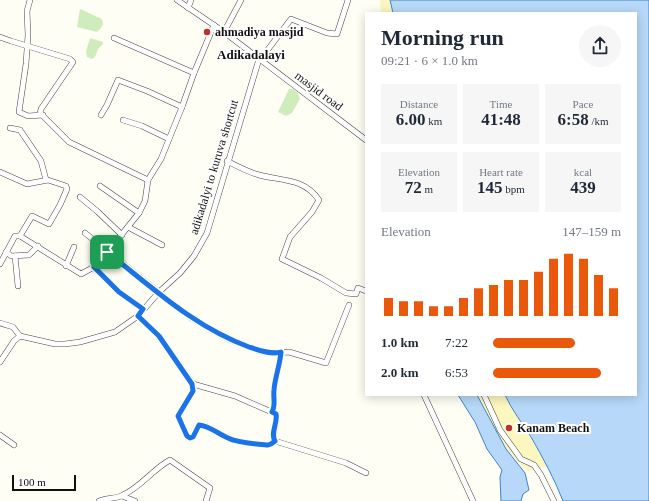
<!DOCTYPE html>
<meta charset="utf-8">
<style>
:root{--surface:#fff;--page:#f6f6f7;--text:#1f2937;--muted:#747a83;--accent:#ea580c}
body{margin:0;font-family:Georgia,serif;background:var(--page);color:var(--text);height:100vh;display:flex;flex-direction:column;font-size:15px;white-space:nowrap}
*{box-sizing:border-box;margin:0}
p{font-size:13px;color:var(--muted)}
.icon{flex:none;width:22px;height:22px;fill:none;stroke:currentColor;stroke-width:2;stroke-linecap:round;stroke-linejoin:round}
.map{position:relative;flex:1;overflow:hidden}
.panel{position:absolute;left:365px;top:12px;width:272px;height:384px;display:flex;flex-direction:column;background:var(--surface);border-radius:0px;box-shadow:0 2px 10px #0003}
.panel>*{flex:none}
.scale{position:absolute;left:12px;bottom:10px;width:64px;box-sizing:border-box;padding-left:4px;border:2px solid #111;border-top:0;font-size:11px;line-height:14px;white-space:nowrap;color:#111;-webkit-text-stroke:3px #fff;paint-order:stroke}
.pin{position:absolute;display:grid;place-items:center;width:34px;height:34px;color:#fff;margin:-17px;border-radius:8px;box-shadow:0 2px 6px #0006}
.round{display:grid;place-items:center;flex:none;width:42px;height:42px;border-radius:21px;background:var(--page)}
.summary{display:flex;align-items:center;justify-content:space-between;height:68px;padding:0 16px}
h1{font-size:22px;font-weight:600;line-height:30px}
.stats{display:grid;grid-template-columns:repeat(3,1fr);gap:6px;height:68px;padding:4px 16px}
.stats div{display:grid;align-content:center;border-radius:0px;background:var(--page);text-align:center}
.stats b{font-size:17px;font-weight:600}
.stats small{font-size:11px;font-weight:400}
.stats p{font-size:11px}
.chart{height:112px;padding:8px 16px}
.chart p{display:flex;justify-content:space-between}
.chart svg{width:100%;height:72px;margin-top:4px;stroke:var(--accent);stroke-width:6}
ul{padding:0 16px;list-style:none;font-size:13px}
li{display:grid;grid-template-columns:64px 48px 1fr;align-items:center;height:30px}
li i{height:10px;border-radius:5px;background:var(--accent)}
.map>svg:first-child{display:block}
.green{fill:#cfecbc}
.sand{fill:#fcf6bf}
.water{fill:#b7d8f8;stroke:#3c84d1}
.lines{fill:none;stroke-linecap:round;stroke-linejoin:round}
.minor-casing{stroke:#444;stroke-width:6}
.minor{stroke:#fff;stroke-width:5}
.route-casing{stroke:#fff;stroke-width:8}
.route{stroke:#1a73e8;stroke-width:5}
.poi-dot{fill:#c62f23;stroke:#fff;stroke-width:1.5}
.labels{text-anchor:middle;stroke-width:4;stroke-linejoin:round;paint-order:stroke}
.poi-label{font-size:12px;font-weight:bold;fill:#111;stroke:#fff;text-anchor:start}
.street-label{font-size:12px;fill:#111;stroke:#fff}
.neighbourhood-label{font-size:13px;font-weight:bold;fill:#111;stroke:#fff}
</style>
<div class="map">
<svg width="649" height="501" viewBox="0 0 649 501">
<rect width="100%" height="100%" fill="#fffef4"/>
<g class="green">
<path d="M80,9l22,10 1,5 -2,4 -4,4 -20,-5z"/>
<path d="M90,38l13,4v2l-5,5 -3,8 -3,2 -5,-2 -1,-6z"/>
<path d="M289,89h3c5,2 6,4 8,10l-8,14 -6,3 -8,-4z"/>
</g>
<g class="sand">
<path d="M380,0h10l3,13h-12z"/>
<path d="M477,395h28l6,12 37,59 -21,5 -21,-22z"/>
</g>
<g class="water">
<path d="M390,0h259v501h-86c-9,-23 -20,-43 -32,-64 -9,-14 -19,-27 -26,-42h131v-382h-243z"/>
<path d="M458,395h19l29,54 19,24 4,17 -6,4 -2,7h-20l-1,-24 2,-7 -15,-21 -12,-27z"/>
</g>
<g class="lines">
<g class="minor-casing">
<g id="minor">
<path d="M30,0l-3,11 1,24 -2,29 -7,48 9,4 15,-1"/>
<path d="M177,0l47,32 142,108"/>
<path d="M188,8l3,-8"/>
<path d="M224,32l17,-32"/>
<path d="M0,37l11,4 59,18 3,3 -32,47 -1,4 29,29 79,38"/>
<path d="M114,38l80,35"/>
<path d="M259,59l4,-3 28,-37 36,14 10,1 11,-34"/>
<path d="M101,115l6,-10 11,-25 29,11 35,16"/>
<path d="M123,120l19,6 27,13"/>
<path d="M10,128l10,2 21,31 5,19"/>
<path d="M227,161c10,5 21,11 32,14 23,6 45,3 60,25l-7,12 -22,25 -8,22 39,19 25,15 10,1 2,-6 8,3"/>
<path d="M0,172l27,12 21,-4 18,6 1,3 -7,16 -11,19 -17,-8 -12,20h-5l-15,28"/>
<path d="M100,186l39,27"/>
<path d="M80,197l18,15 24,23"/>
<path d="M128,227l34,18"/>
<path d="M85,233l106,85 39,22 29,11 18,2 12,-1 37,11 23,-58"/>
<path d="M20,236l61,38 13,-7 7,-7 38,-47 6,-12 3,-21 13,-21 21,-52 12,-34 20,-48"/>
<path d="M6,252l5,4 18,-1 9,-9"/>
<path d="M15,256l3,30"/>
<path d="M66,266l8,-19"/>
<path d="M94,267l25,25 24,17"/>
<path d="M138,316l21,20 34,48 42,12 41,18 1,4 -4,20 2,3 71,22 20,10"/>
<path d="M0,323l13,4 7,9"/>
<path d="M0,362l14,-21 6,-5 35,8h10l15,-2 35,-10 23,-16 21,-24 21,-19 14,-17 13,-23 52,-174"/>
<path d="M193,384v7l-15,25 9,20 3,2 3,-1 6,-12c11,1 19,9 29,13 10,5 28,6 40,7l3,-1 4,-3"/>
<path d="M424,395l49,106"/>
<path d="M484,395l16,35 21,29 13,6 7,10 13,26"/>
<path d="M272,412c4,-7 1,-14 2,-22 1,-13 6,-25 7,-38"/>
<path d="M0,435l14,10"/>
<path d="M122,496l13,5"/>
<path d="M99,501c7,-3 17,-2 24,-6 18,-8 30,-26 47,-35l40,28 -4,13"/>
</g>
</g>
<use href="#minor" class="minor"/>
</g>
<g class="lines">
<g class="route-casing">
<path id="route" d="M107,252c45,35 87,75 142,95 9,3 23,8 32,5 -1,13 -6,25 -7,38 -1,8 2,15 -2,22l4,2c2,9 -6,19 -1,27l-4,3 -3,1c-12,-1 -30,-2 -40,-7 -10,-4 -18,-12 -29,-13l-6,12 -3,1 -3,-2 -9,-20 15,-25 -1,-7 -33,-48 -21,-20 5,-7 -24,-17 -25,-25z"/>
</g>
<use href="#route" class="route"/>
</g>
<g class="poi-dot">
<circle cx="207" cy="32" r="4"/>
<circle cx="509" cy="428" r="4"/>
</g>
<g class="labels">
<g class="poi-label">
<text x="215" y="36">ahmadiya masjid</text>
<text x="517" y="432">Kanam Beach</text>
</g>
<g class="street-label">
<text transform="translate(319 91) rotate(37)" y="4">masjid road</text>
<text transform="translate(214 167) rotate(-73)" y="4">adikadalyi to kuruva shortcut</text>
</g>
<g class="neighbourhood-label">
<text x="251" y="59">Adikadalayi</text>
</g>
</g>
</svg>
<div class="scale">100 m</div>
<div class="pin" style="left:107px;top:252px;background:#1e9e55"><svg class="icon" aria-label="arrive" viewBox="0 0 24 24"><path d="M6 21V4h12l-3 4 3 4H6"/></svg></div>
<section class="panel">
<div class="summary"><div><h1>Morning run</h1><p>09:21 · 6 × 1.0 km</p></div><a class="round"><svg class="icon" aria-label="share" viewBox="0 0 24 24"><path d="M12 15V3M7 8l5-5 5 5M5 13v7h14v-7"/></svg></a></div>
<div class="stats">
<div><p>Distance</p><b>6.00<small> km</small></b></div>
<div><p>Time</p><b>41:48</b></div>
<div><p>Pace</p><b>6:58<small> /km</small></b></div>
</div>
<div class="stats">
<div><p>Elevation</p><b>72<small> m</small></b></div>
<div><p>Heart rate</p><b>145<small> bpm</small></b></div>
<div><p>kcal</p><b>439</b></div>
</div>
<div class="chart"><p><span>Elevation</span>147–159 m</p>
<svg viewBox="0 0 160 44" preserveAspectRatio="none"><path d="M5 44V33M15 44V35M25 44V35M35 44V38M45 44V38M55 44V33M65 44V27M75 44V25M85 44V22M95 44V22M105 44V17M115 44V9M125 44V6M135 44V9M145 44V19M155 44V27"/></svg>
</div>
<ul>
<li><b>1.0 km</b>7:22<i style="width:64%"></i></li>
<li><b>2.0 km</b>6:53<i style="width:84%"></i></li>
</ul>
</section>
</div>
